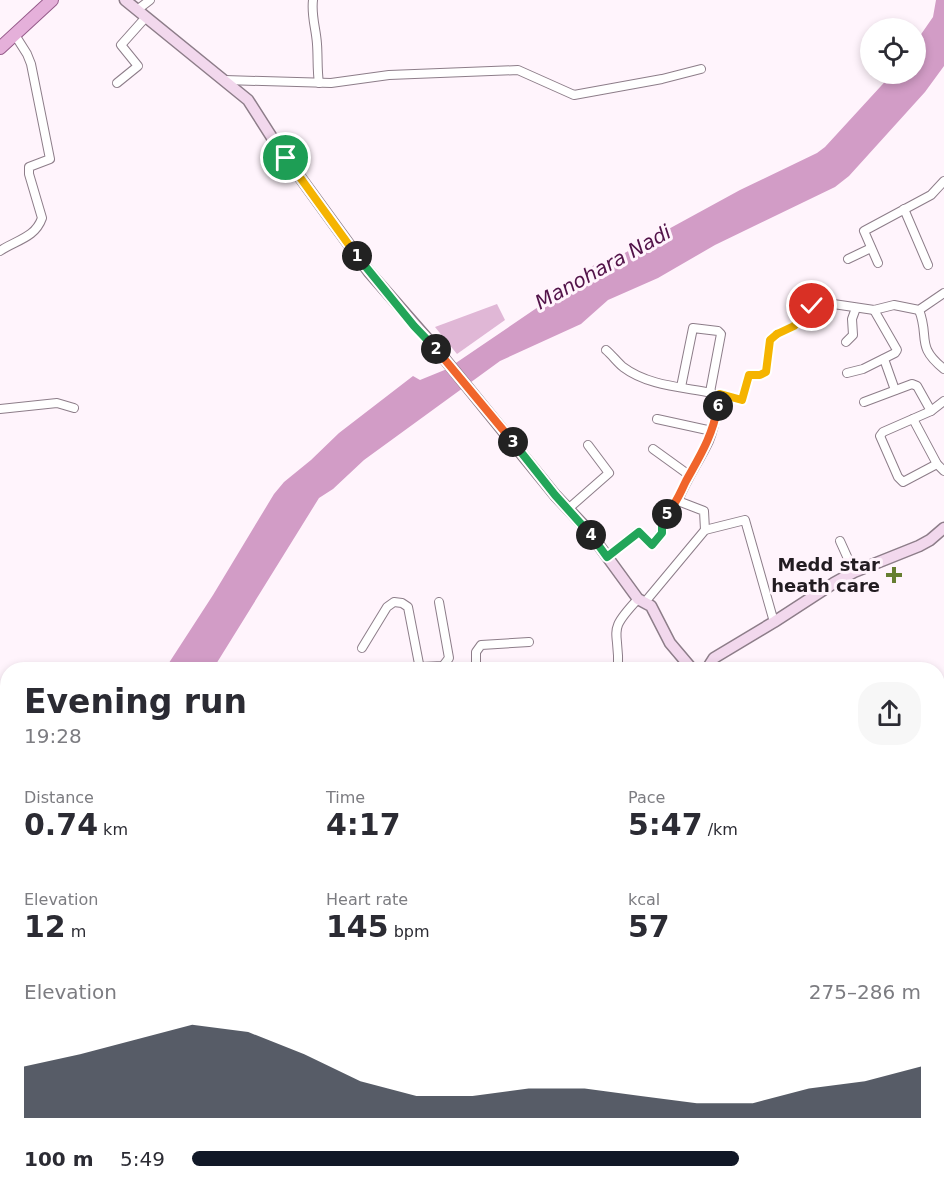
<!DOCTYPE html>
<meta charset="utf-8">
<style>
:root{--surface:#fff;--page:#f7f7f7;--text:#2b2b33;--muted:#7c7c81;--accent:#111827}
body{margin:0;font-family:"DejaVu Sans",sans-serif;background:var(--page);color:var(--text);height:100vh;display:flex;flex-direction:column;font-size:22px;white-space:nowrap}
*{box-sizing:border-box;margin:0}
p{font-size:20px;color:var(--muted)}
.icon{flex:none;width:33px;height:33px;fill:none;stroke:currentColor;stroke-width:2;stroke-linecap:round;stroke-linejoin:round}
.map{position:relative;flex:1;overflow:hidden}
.panel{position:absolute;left:0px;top:662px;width:945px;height:532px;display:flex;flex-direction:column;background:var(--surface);border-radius:24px 24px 0 0;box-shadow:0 3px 9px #0003}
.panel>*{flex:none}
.tools{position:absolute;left:860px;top:18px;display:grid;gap:12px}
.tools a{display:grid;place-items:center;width:66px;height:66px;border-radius:50%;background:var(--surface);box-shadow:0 3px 9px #0003;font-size:30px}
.pin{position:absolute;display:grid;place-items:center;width:51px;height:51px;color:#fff;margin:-26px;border:3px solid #fff;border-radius:50%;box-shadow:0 2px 6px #0007}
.km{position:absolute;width:30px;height:30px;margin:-15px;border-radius:50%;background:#222;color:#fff;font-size:16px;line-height:30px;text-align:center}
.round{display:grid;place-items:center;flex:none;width:63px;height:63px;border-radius:24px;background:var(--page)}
.overview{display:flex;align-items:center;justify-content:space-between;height:102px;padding:0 24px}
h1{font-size:33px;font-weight:700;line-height:45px}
.stats{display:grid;grid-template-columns:repeat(3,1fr);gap:9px;height:102px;padding:6px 24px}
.stats div{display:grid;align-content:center}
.stats b{font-size:30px;font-weight:700}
.stats small{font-size:16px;font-weight:400}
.stats p{font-size:16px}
.chart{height:168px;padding:12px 24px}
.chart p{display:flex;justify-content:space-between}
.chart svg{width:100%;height:108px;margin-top:6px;fill:var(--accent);opacity:.7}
ul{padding:0 24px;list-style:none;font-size:20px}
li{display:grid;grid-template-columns:96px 72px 1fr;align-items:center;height:45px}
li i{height:15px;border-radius:8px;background:var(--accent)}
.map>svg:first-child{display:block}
.green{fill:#e0b7d6}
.water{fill:#d29cc6}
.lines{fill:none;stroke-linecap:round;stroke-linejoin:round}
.street-casing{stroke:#8d7d89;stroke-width:10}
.secondary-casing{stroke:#8d7d89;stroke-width:13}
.primary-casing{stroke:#955a8a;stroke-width:14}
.street{stroke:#fff;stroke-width:8}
.secondary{stroke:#f2d8ed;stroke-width:10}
.primary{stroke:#e5b0da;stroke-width:12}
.split-1-casing{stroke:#fff;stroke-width:12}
.split-2-casing{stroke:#fff;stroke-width:12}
.split-3-casing{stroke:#fff;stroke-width:12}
.split-4-casing{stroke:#fff;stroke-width:12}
.split-5-casing{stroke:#fff;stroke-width:12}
.split-6-casing{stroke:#fff;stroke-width:12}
.split-7-casing{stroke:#fff;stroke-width:12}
.split-8-casing{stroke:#fff;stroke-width:12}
.split-1{stroke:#f5b400;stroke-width:8}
.split-2{stroke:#22a559;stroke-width:8}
.split-3{stroke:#f0652b;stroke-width:8}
.split-4{stroke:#22a559;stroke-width:8}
.split-5{stroke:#22a559;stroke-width:8}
.split-6{stroke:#f0652b;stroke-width:8}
.split-7{stroke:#f5b400;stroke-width:8}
.split-8{stroke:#f5b400;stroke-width:8}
.poi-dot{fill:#667e31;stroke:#fff4fc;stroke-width:2}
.labels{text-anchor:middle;stroke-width:6;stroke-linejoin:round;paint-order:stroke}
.poi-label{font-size:18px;font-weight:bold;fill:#221c21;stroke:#fff4fc;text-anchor:end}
.water-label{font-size:20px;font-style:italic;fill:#531349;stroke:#fff4fc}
</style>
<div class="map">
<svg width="944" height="1193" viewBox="0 0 944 1193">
<rect width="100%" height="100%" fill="#fff4fc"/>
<path class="green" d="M497,304l8,16 -48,34 -22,-27z"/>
<g class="water">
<path d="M936,0h8v66l-19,26 -76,84 -14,11 -120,58 -57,33 -50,22 -27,24 -81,37 -136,99 -31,29 -14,9 -106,171h-48l48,-74 61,-101 10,-12 27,-22 28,-27 74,-57 7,4 27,-11 122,-83 25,-21 27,-10 119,-65 77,-37 8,-6 67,-73h23v-31l18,-26z"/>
<path d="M7,871v33l-7,4v-32z"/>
</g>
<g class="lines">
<g class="street-casing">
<g id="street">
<path d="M313,0c-2,16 3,28 4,44 1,13 0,26 2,39"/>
<path d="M137,10l13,-10"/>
<path d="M225,80l106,3 58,-8 129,-5 56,25 88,-16 39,-10"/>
<path d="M117,83l21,-17 -17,-21 25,-28"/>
<path d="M904,209l24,56"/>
<path d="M0,251c16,-11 35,-13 42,-33l-13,-44v-7l21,-8 -19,-95 -4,-10 -12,-19"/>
<path d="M848,259l23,-11"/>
<path d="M878,263l-14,-32 67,-36 13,-14"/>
<path d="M919,310c11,28 -4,36 25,59"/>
<path d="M846,342l7,-7 -1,-16 4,-11"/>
<path d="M606,350c6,5 11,12 17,17 25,19 60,20 89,26"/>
<path d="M884,359l11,31"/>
<path d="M847,373l16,-4 32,-16 2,-3 -23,-40"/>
<path d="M681,387l12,-59 25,3 3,3 -11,58"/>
<path d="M864,402l48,-18 5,2 14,25"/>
<path d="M0,409l57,-6 17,5"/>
<path d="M657,419l55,12"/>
<path d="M913,419l24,45 7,7"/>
<path d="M653,449l36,26"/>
<path d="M937,464l-34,18 -5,-5 -18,-41 3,-4 48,-21 13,-10"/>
<path d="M568,509l41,-36 -21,-28"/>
<path d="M705,530l-1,-19 -26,-10c8,-21 21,-39 31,-60 6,-14 8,-31 11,-47l22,6 7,-25h11l6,-3 4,-32 8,-7 16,-7 18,-20 8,-4 54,8 20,-5 25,5 25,-17"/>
<path d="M840,541l14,31"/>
<path d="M607,557l31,-25 14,13c11,-10 8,-11 10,-22 2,-8 11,-16 16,-22"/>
<path d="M645,602l60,-72 40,-10 29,102"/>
<path d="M362,648l25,-41 7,-5 8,1 6,4 12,62"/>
<path d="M420,667l23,-1 6,-8 -10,-56"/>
<path d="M476,669v-17l5,-7 48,-3"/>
<path d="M618,669c2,-41 -13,-35 20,-70"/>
<path d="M941,888l3,13"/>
<path d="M0,1003l8,-7"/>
<path d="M0,1008l8,9"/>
<path d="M938,1037l6,18"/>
<path d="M0,1069l8,-9"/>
<path d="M0,1165l8,7"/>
<path d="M67,1186l3,7"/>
<path d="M195,1186l3,7"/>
<path d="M275,1186v7"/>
<path d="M658,1186v7"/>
<path d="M908,1186l2,7"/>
<path d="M762,1190l22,-3"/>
<path d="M0,1193l8,-9"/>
<path d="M94,1193l3,-7"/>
<path d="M480,1193l3,-7"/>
<path d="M876,1193l18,-7"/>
</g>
</g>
<g class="secondary-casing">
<g id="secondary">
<path d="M125,0l123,100 30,47 91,125 70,80 116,143 32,34 51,70 13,7 19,37 22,26"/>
<path d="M707,669l7,-11 60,-36 60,-39 20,-11 65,-26 11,-6 14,-12"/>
<path d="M518,1193l8,-7"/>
</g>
</g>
<g class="primary-casing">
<path id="primary" d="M0,48l52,-48"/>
</g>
<use href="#street" class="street"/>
<use href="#secondary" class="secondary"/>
<use href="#primary" class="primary"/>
</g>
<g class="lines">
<g class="split-1-casing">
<path id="split-1" d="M286,158l71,98"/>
</g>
<g class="split-2-casing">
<path id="split-2" d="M357,256l57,70 22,23"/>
</g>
<g class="split-3-casing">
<path id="split-3" d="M436,349l77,93"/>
</g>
<g class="split-4-casing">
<path id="split-4" d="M513,442l42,53 36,40"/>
</g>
<g class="split-5-casing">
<path id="split-5" d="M591,535l16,22 32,-25 13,13 10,-12v-9l5,-10"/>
</g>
<g class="split-6-casing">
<path id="split-6" d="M667,514c9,-10 13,-21 19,-33 15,-27 26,-44 32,-75"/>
</g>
<g class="split-7-casing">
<path id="split-7" d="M718,406l2,-12 22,6 7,-25h11l6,-3 4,-32 7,-6"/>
</g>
<g class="split-8-casing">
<path id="split-8" d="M777,334l17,-8 18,-20"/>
</g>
<use href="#split-1" class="split-1"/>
<use href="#split-2" class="split-2"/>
<use href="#split-3" class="split-3"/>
<use href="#split-4" class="split-4"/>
<use href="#split-5" class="split-5"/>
<use href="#split-6" class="split-6"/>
<use href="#split-7" class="split-7"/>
<use href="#split-8" class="split-8"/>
</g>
<path class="poi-dot" d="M891 566h6v6h6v6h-6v6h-6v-6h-6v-6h6z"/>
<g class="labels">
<g class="poi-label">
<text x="880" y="571">Medd star<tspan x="880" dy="21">heath care</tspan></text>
</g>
<g class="water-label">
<text transform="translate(603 267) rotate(-29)" y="7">Manohara Nadi</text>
</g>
</g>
</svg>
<div class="tools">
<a><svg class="icon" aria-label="locate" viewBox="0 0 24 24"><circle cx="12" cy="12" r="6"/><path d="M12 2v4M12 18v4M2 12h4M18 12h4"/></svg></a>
</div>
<div class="pin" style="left:286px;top:158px;background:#1e9e55"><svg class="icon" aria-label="arrive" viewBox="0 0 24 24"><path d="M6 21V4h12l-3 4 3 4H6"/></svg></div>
<div class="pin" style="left:812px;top:306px;background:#d93025"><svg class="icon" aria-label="check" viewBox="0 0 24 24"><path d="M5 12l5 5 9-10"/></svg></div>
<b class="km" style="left:357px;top:256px">1</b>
<b class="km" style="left:436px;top:349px">2</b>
<b class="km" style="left:513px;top:442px">3</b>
<b class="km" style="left:591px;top:535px">4</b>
<b class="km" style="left:667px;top:514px">5</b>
<b class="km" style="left:718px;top:406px">6</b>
<section class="panel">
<div class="overview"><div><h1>Evening run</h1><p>19:28</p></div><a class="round"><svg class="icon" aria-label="share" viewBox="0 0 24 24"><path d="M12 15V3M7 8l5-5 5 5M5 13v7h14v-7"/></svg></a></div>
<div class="stats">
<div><p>Distance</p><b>0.74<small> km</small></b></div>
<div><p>Time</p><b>4:17</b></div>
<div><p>Pace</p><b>5:47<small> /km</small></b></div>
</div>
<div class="stats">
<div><p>Elevation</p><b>12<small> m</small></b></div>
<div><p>Heart rate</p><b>145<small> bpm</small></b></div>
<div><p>kcal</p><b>57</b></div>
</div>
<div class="chart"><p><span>Elevation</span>275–286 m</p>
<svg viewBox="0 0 160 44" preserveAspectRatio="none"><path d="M0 44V23L10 18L20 12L30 6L40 9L50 18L60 29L70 35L80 35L90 32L100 32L110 35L120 38L130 38L140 32L150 29L160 23V44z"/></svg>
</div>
<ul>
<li><b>100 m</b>5:49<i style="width:75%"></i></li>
</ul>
</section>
</div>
